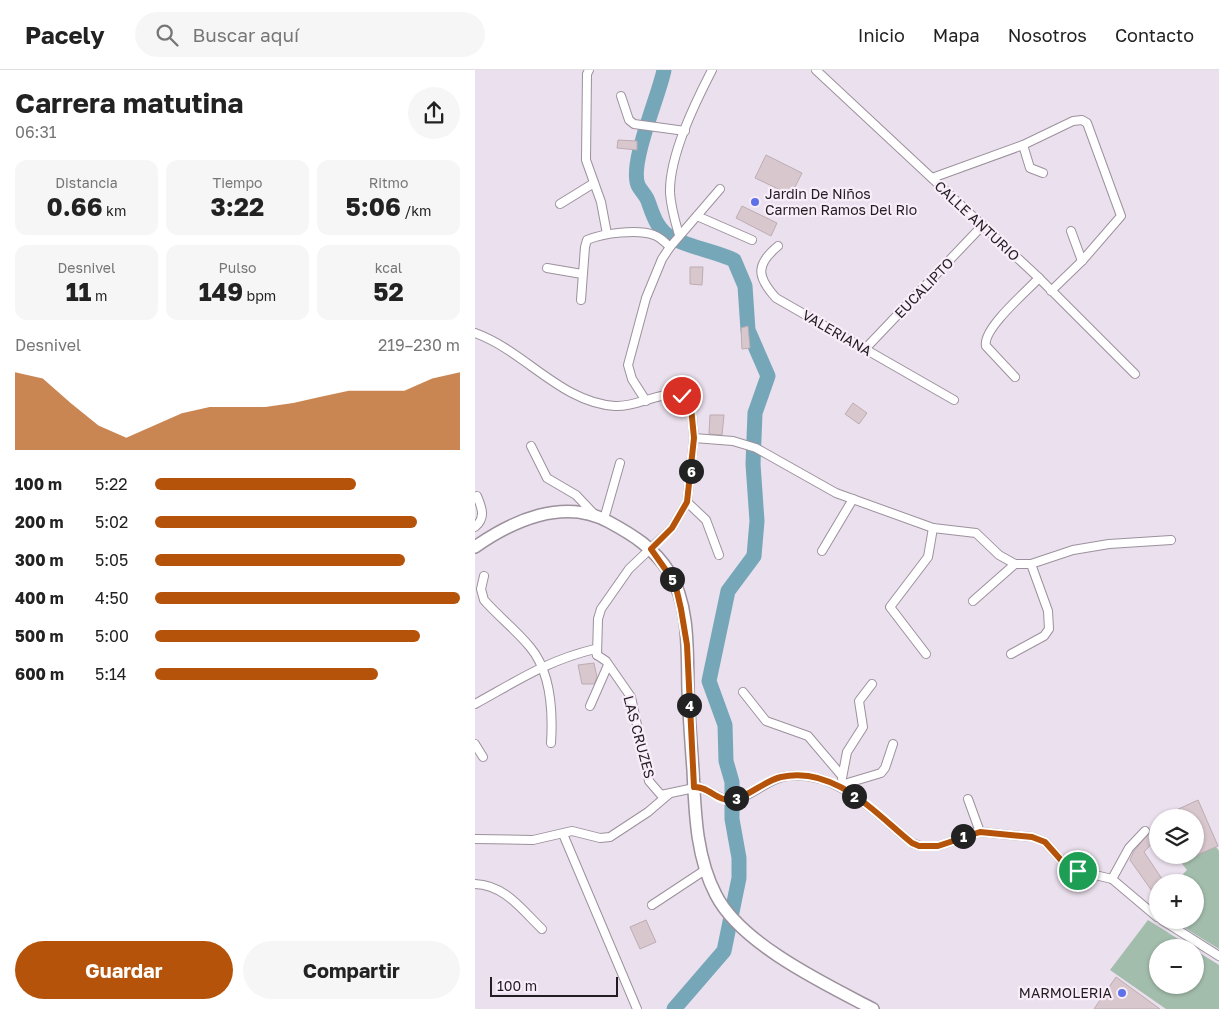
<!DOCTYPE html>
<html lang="es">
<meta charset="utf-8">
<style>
:root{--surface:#fff;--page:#f6f6f6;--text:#222;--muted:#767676;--line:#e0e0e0;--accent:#b45309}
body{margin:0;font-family:"Golos Text",sans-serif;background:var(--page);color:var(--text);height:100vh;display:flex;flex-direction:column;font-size:19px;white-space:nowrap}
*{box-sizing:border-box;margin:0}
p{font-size:16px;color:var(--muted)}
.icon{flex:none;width:28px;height:28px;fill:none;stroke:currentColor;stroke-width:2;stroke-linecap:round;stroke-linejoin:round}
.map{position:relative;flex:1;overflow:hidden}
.details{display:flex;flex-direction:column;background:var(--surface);width:475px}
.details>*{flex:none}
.controls{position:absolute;left:674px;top:739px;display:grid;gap:10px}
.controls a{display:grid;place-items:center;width:55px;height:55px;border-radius:50%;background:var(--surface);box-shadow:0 1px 4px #0004;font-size:25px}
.scale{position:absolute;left:15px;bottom:12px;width:128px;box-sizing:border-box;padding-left:5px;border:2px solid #211d22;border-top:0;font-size:14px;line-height:18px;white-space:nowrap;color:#211d22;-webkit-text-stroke:4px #f9edfa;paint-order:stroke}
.pin{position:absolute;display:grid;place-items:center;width:42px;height:42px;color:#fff;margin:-21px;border:2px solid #fff;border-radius:50%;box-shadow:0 1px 5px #0007}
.km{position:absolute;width:25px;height:25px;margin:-12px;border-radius:50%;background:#222;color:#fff;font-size:14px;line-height:25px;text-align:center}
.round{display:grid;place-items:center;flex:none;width:52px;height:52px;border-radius:26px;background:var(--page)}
.headline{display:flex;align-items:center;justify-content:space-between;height:85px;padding:0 15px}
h1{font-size:28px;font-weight:700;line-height:38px}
.figures{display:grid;grid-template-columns:repeat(3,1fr);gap:8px;height:85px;padding:5px 15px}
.figures div{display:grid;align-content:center;border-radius:12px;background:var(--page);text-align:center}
.figures b{font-size:25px;font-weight:700}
.figures small{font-size:14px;font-weight:400}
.figures p{font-size:14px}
.chart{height:140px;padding:10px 15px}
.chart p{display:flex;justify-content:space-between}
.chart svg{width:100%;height:90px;margin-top:5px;fill:var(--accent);opacity:.7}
.action{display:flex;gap:10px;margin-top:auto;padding:10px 15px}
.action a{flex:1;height:58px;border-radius:30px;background:var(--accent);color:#fff;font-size:20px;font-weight:700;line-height:58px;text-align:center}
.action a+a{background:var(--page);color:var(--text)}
ul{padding:0 15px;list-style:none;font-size:16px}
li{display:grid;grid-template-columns:80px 60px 1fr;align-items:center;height:38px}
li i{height:12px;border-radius:6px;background:var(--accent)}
header{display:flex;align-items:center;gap:30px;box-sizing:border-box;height:70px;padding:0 25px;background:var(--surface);border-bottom:1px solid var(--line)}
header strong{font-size:24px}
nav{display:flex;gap:28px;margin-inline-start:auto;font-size:18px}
.search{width:350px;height:45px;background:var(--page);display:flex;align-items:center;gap:12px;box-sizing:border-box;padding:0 18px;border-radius:28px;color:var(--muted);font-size:19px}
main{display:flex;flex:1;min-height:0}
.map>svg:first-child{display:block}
.green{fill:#a3bdac}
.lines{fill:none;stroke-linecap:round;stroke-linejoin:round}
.river{stroke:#75a7b8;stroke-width:15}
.building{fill:#d8c7cd;stroke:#bdacb2}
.street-casing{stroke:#9c919d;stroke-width:10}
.primary-casing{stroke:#9c919d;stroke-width:14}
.street{stroke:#fff;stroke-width:8}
.primary{stroke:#fff;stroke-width:11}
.route-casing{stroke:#fff;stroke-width:10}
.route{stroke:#b45309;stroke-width:6}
.poi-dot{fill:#5d71e8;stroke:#f9edfa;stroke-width:2}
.labels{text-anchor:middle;stroke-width:4.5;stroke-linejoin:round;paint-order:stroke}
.poi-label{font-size:14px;fill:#211d22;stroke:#f9edfa;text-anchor:start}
.street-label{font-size:14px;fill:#211d22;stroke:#f9edfa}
</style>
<header>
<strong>Pacely</strong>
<div class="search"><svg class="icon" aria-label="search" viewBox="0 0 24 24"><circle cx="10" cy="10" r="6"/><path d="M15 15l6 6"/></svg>Buscar aquí</div>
<nav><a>Inicio</a><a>Mapa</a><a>Nosotros</a><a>Contacto</a></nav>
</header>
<main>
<section class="details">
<div class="headline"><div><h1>Carrera matutina</h1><p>06:31</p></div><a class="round"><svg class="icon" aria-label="share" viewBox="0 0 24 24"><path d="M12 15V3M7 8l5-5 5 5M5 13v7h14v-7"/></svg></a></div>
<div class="figures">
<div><p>Distancia</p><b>0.66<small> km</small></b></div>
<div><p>Tiempo</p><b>3:22</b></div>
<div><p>Ritmo</p><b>5:06<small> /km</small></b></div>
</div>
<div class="figures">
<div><p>Desnivel</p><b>11<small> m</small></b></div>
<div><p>Pulso</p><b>149<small> bpm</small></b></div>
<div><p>kcal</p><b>52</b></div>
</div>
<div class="chart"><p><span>Desnivel</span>219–230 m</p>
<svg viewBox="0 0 160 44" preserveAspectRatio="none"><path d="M0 44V6L10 9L20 21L30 32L40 38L50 32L60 26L70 23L80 23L90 23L100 21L110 18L120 15L130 15L140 15L150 9L160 6V44z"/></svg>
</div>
<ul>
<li><b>100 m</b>5:22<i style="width:66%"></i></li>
<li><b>200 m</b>5:02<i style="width:86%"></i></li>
<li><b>300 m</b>5:05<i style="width:82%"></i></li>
<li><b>400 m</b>4:50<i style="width:100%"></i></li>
<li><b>500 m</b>5:00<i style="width:87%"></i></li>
<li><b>600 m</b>5:14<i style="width:73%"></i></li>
</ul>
<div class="action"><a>Guardar</a><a>Compartir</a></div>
</section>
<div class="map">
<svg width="744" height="939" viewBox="0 0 744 939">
<rect width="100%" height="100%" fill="#ebe0ed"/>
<g class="green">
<path d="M738,773l6,8v98l-47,-29h23v-38h-7l-5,-8 4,-4 -8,-10 4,1z"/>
<path d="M673,850l43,27 -34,1v37h38v-35l24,15v44h-53l-56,-39z"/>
</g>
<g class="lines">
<path class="river" d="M189,0c-5,26 -35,93 -26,115 2,5 8,10 10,16 5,14 9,29 24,37 20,10 42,13 62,22l11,26 3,44 20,46 -13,37 -2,51 4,57 -3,35 -26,35 -19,90 16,44 1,36 6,21v37l7,39v20l-15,73 -50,58"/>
</g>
<g class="building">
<path d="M143,70l19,1v9l-20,-2z"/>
<path d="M291,85l36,18 -11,22 -36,-17z"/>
<path d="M267,136l35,17 -6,13 -35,-18z"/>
<path d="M215,197h13l-1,18 -12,-1z"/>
<path d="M273,256l2,22 -8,1 -1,-21z"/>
<path d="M378,333l14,10 -8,11 -14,-10z"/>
<path d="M235,345h14l-2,20 -13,-1z"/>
<path d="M119,593l3,14 -3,7h-12l-4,-19z"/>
<path d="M723,730l20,46 -23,10v-38h-36z"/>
<path d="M682,753v15l-13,14 20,30h-7v5l-5,4 -22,-31 4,-9z"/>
<path d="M171,850l10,22 -16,7 -10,-22z"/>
<path d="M641,907l44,32h-66z"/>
</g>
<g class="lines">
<g class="street-casing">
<g id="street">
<path d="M114,0l-2,4 -1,86 15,42 6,32"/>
<path d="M341,0l223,208 96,96"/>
<path d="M146,26l8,24 5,4 51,7"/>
<path d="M548,75l7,23 13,5"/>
<path d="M457,108l91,-33 50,-24 9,-1 5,3 34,93 -39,45 -31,30"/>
<path d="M85,134l34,-21"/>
<path d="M222,146l55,24"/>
<path d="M596,161l11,30"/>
<path d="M204,165c-4,-14 -8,-27 -9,-42 -1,-37 25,-90 42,-123"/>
<path d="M303,176c-23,19 -21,31 -2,52l178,102"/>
<path d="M72,198l35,6"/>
<path d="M106,230l4,-53 2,-7c16,-7 51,-11 67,-5 6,2 11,7 16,12"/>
<path d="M0,263c50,18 85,69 140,73 21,1 40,-12 60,-12l13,7 4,15 2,22 -7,64 -15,26 -43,41 -28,40 -3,10 -1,36"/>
<path d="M390,279l117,-123"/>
<path d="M540,307l-29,-31c-4,-17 41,-55 53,-68"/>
<path d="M171,331l-14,-22 -4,-14 18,-67 16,-39 8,-12 50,-58"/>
<path d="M219,368l39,3 23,7 80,45 97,35 43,5 23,22 16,9h16l42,-14 36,-6 62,-4"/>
<path d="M56,376l16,32 29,17 19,20"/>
<path d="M212,432l19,18 13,35"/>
<path d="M129,449l16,-56"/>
<path d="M0,457c11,-9 7,-19 2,-31"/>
<path d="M347,481l31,-52"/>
<path d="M9,506l-3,13 3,11c14,16 32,30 46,47 21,25 23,65 21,96"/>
<path d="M498,531l42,-37"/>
<path d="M451,584l-36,-47 38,-50 5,-29"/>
<path d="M536,584l33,-18 5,-7 -1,-18 -17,-47"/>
<path d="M122,585l9,6 25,36 18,84 12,14 38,-8c9,3 17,10 27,12 19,4 38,-18 56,-22 53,-10 92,35 130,66l8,3h18l42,-14 52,5 13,5 16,18 17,11 34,8 45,38"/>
<path d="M268,622l23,29 42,15 34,40"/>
<path d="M0,634c42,-23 73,-44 120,-55l2,6"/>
<path d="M115,636l18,-41"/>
<path d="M0,674l8,13"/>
<path d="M367,708l5,-26 16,-25 -4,-26 13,-17"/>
<path d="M366,715l40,-12 4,-5 8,-24"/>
<path d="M493,729l12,33"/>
<path d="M88,764l74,175"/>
<path d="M0,769l58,1 39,-9 28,7 10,-1 38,-25 21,-18"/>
<path d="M637,809l17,-31 16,-17"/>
<path d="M0,814c30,1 47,26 67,45"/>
<path d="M177,835l53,-35"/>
<path d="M687,850l57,36"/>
</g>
</g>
<g class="primary-casing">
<path id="primary" d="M0,477c37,-26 89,-50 134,-25 24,13 45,26 60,50 21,33 18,81 19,118 1,27 3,53 5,80 2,42 3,87 23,125 25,49 109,89 157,114"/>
</g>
<use href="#street" class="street"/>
<use href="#primary" class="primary"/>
</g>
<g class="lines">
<g class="route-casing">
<path id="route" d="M207,326l9,11 3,31 -7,64 -15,26 -21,21 24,34 6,26 6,36 7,142c14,-1 24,15 38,13 18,-4 32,-19 49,-23 53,-12 94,36 131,66l7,3h19l42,-14 52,5 13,5 16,18 17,11"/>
</g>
<use href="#route" class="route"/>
</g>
<g class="poi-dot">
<circle cx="280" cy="132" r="5"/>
<circle cx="647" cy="923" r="5"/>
</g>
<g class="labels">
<g class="poi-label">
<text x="290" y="129">Jardin De Niños<tspan x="290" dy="16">Carmen Ramos Del Rio</tspan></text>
<text x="637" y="928" text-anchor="end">MARMOLERIA</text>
</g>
<g class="street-label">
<text transform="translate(502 151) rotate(43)" y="5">CALLE ANTURIO</text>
<text transform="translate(449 218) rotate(-46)" y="5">EUCALIPTO</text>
<text transform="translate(362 263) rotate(30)" y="5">VALERIANA</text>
<text transform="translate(164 667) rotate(75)" y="5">LAS CRUZES</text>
</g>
</g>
</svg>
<div class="controls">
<a><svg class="icon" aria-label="layers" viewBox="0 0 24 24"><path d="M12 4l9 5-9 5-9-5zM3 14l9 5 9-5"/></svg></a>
<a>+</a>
<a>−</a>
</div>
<div class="scale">100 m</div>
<div class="pin" style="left:603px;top:801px;background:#1e9e55"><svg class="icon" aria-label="arrive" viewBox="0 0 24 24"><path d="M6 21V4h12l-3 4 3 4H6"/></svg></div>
<div class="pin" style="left:207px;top:326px;background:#d93025"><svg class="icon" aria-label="check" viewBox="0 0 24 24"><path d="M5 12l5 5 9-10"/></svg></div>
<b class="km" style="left:488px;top:766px">1</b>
<b class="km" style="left:379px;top:726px">2</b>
<b class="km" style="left:261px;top:728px">3</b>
<b class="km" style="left:214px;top:635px">4</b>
<b class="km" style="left:197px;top:509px">5</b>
<b class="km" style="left:216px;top:401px">6</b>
</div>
</main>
